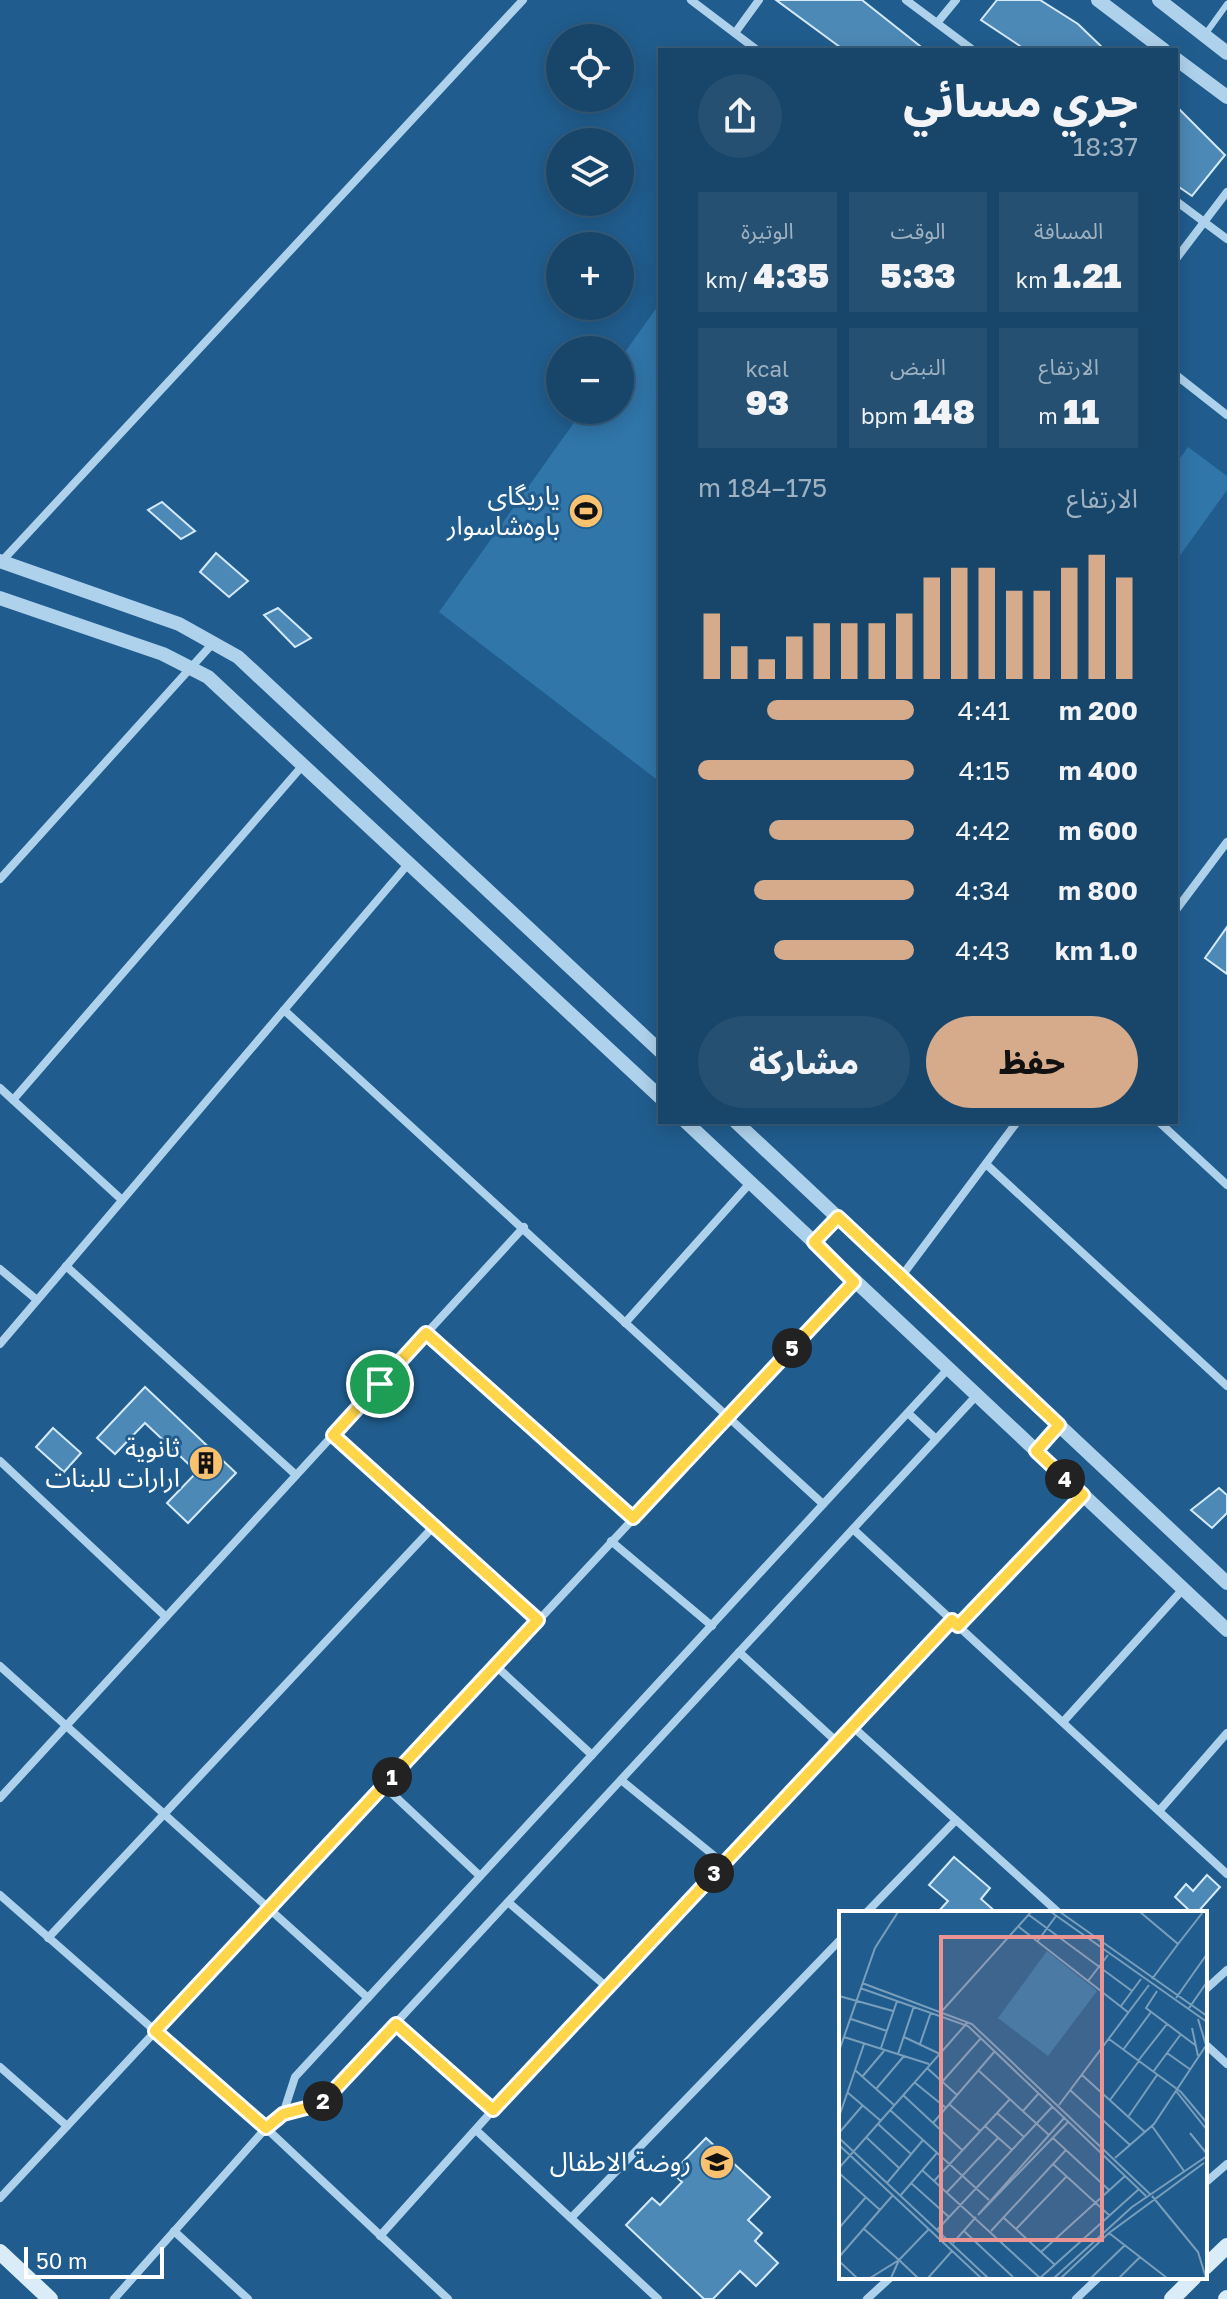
<!DOCTYPE html>
<html lang="ar">
<meta charset="utf-8">
<style>
:root{--surface:#18466a;--page:#255072;--text:#f1f3f6;--muted:#9fb1c1;--line:#365e7e;--accent:#d6ab8b}
body{margin:0;font-family:"Golos Text","Noto Sans Arabic",sans-serif;background:var(--page);color:var(--text);direction:rtl;height:100vh;display:flex;flex-direction:column;font-size:30px;white-space:nowrap}
*{box-sizing:border-box;margin:0}
p{font-size:26px;color:var(--muted)}
.icon{flex:none;width:44px;height:44px;fill:none;stroke:currentColor;stroke-width:2;stroke-linecap:round;stroke-linejoin:round}
.map{position:relative;flex:1;overflow:hidden;direction:ltr}
.drawer{position:absolute;left:658px;top:48px;width:520px;height:1076px;display:flex;flex-direction:column;background:var(--surface);border-radius:0px;box-shadow:0 4px 20px #0003,0 0 0 2px var(--line);direction:rtl}
.drawer>*{flex:none}
.tools{position:absolute;left:546px;top:24px;display:grid;gap:16px}
.tools a{display:grid;place-items:center;width:88px;height:88px;border-radius:50%;background:var(--surface);box-shadow:0 4px 20px #0003,0 0 0 2px var(--line);font-size:40px}
.scale{position:absolute;left:24px;bottom:20px;width:140px;box-sizing:border-box;padding-left:8px;border:4px solid #fff;border-top:0;font-size:22px;line-height:28px;white-space:nowrap;color:#fff;-webkit-text-stroke:6px #205d8e;paint-order:stroke}
.pin{position:absolute;display:grid;place-items:center;width:68px;height:68px;color:#fff;margin:-34px;border:4px solid #fff;border-radius:50%;box-shadow:0 2px 8px #0007}
.km{position:absolute;width:40px;height:40px;margin:-20px;border-radius:50%;background:#222;color:#fff;font-size:22px;line-height:40px;text-align:center}
.round{display:grid;place-items:center;flex:none;width:84px;height:84px;border-radius:42px;background:var(--page)}
.head{display:flex;align-items:center;justify-content:space-between;height:136px;padding:0 40px}
h1{font-size:44px;font-weight:800;line-height:60px}
.stats{display:grid;grid-template-columns:repeat(3,1fr);gap:12px;height:136px;padding:8px 40px}
.stats div{display:grid;align-content:center;border-radius:0px;background:var(--page);text-align:center}
.stats b{font-size:34px;font-weight:800}
.stats small{font-size:22px;font-weight:400}
.stats p{font-size:22px}
.chart{height:224px;padding:16px 40px}
.chart p{display:flex;justify-content:space-between}
.chart svg{width:100%;height:144px;margin-top:8px;stroke:var(--accent);stroke-width:6}
.button{display:flex;gap:16px;margin-top:auto;padding:16px 40px}
.button a{flex:1;height:92px;border-radius:48px;background:var(--accent);color:#111;font-size:32px;font-weight:800;line-height:92px;text-align:center}
.button a+a{background:var(--page);color:var(--text)}
ul{padding:0 40px;list-style:none;font-size:26px}
li{display:grid;grid-template-columns:128px 96px 1fr;align-items:center;height:60px}
li i{height:20px;border-radius:10px;background:var(--accent)}
.map>svg:first-child{display:block}
.green{fill:#3076a9}
.building{fill:#4d89b7;stroke:#d4e9f9;stroke-width:2}
.lines{fill:none;stroke-linecap:round;stroke-linejoin:round}
.service{stroke:#afd2ec;stroke-width:6}
.minor{stroke:#afd2ec;stroke-width:8}
.tertiary{stroke:#afd2ec;stroke-width:14}
.secondary{stroke:#dbecf9;stroke-width:16}
.route-casing{stroke:#fff;stroke-width:16}
.route{stroke:#ffd54a;stroke-width:10}
.labels{text-anchor:middle;stroke-width:6;stroke-linejoin:round;paint-order:stroke}
.poi-label{font-size:26px;fill:#fff;stroke:#205d8e;text-anchor:end}
.inset-road{fill:none;stroke:#799ebb;stroke-width:2}
.view{fill:#ea9494;fill-opacity:0.15;stroke:#ea9494;stroke-width:4}
.inset-edge{fill:none;stroke:#fff;stroke-width:4}
</style>
<div class="map">
<svg width="1227" height="2299" viewBox="0 0 1227 2299">
<rect width="100%" height="100%" fill="#205d8e"/>
<g class="green">
<path d="M660,303v479l-221,-170 144,-202h37v-51z"/>
<path d="M1188,447l39,29v14l-51,71v-97z"/>
</g>
<g class="building">
<path d="M776,0h86l63,50h-81z"/>
<path d="M997,0h43l38,24 27,26h-79l-45,-30z"/>
<path d="M1176,106l49,49 -33,41 -16,-11z"/>
<path d="M162,502l33,29 -14,8 -33,-29z"/>
<path d="M216,553l32,28 -19,16 -29,-25z"/>
<path d="M278,608l33,30 -16,9 -31,-32z"/>
<path d="M1227,927v47l-22,-16z"/>
<path d="M145,1387l91,86 -48,50 -21,-20 30,-31 -52,-49 -30,31 -18,-16z"/>
<path d="M53,1428l28,25 -17,19 -28,-25z"/>
<path d="M1219,1488l8,7v18l-15,15 -21,-18z"/>
<path d="M954,1857l36,31 -9,11 16,14h-60l11,-12 -19,-16z"/>
<path d="M1207,1875l13,12 -23,26h-5l-17,-16 11,-13 7,7z"/>
<path d="M706,2138l64,59 -22,23 14,13 -7,8 23,22 -22,23 -16,-15 -27,28h-9l-78,-74 26,-27 8,7 22,-23 -10,-9z"/>
</g>
<g class="lines">
<path class="service" d="M1204,36l23,-32"/>
<g class="minor">
<path d="M691,0l66,50"/>
<path d="M906,0l67,50"/>
<path d="M937,23l19,-23"/>
<path d="M735,33l24,-33"/>
<path d="M1176,201l51,38"/>
<path d="M1176,259l51,-67"/>
<path d="M1176,375l51,40"/>
<path d="M2,561l521,-561"/>
<path d="M0,879l214,-237"/>
<path d="M1176,910l51,-68"/>
<path d="M284,1010l539,494"/>
<path d="M0,1088l122,112"/>
<path d="M13,1100l291,-336"/>
<path d="M1159,1122l68,63"/>
<path d="M986,1164l241,222"/>
<path d="M66,1266l230,209"/>
<path d="M0,1269l37,31"/>
<path d="M901,1277l116,-155"/>
<path d="M625,1323l126,-141"/>
<path d="M426,1333l207,185"/>
<path d="M0,1344l409,-481"/>
<path d="M947,1370l-652,707 -12,37 38,-10 655,-708"/>
<path d="M908,1413l28,26"/>
<path d="M333,1435l205,185"/>
<path d="M0,1461l166,156"/>
<path d="M853,1529l374,345"/>
<path d="M611,1541l101,85"/>
<path d="M958,1626l125,-131"/>
<path d="M739,1652l98,90"/>
<path d="M0,1666l368,332"/>
<path d="M496,1666l96,89"/>
<path d="M1063,1722l121,-134"/>
<path d="M852,1726l207,187"/>
<path d="M621,1780l102,83"/>
<path d="M384,1786l96,90"/>
<path d="M0,1798l524,-571"/>
<path d="M1159,1811l68,-78"/>
<path d="M0,1895l266,233 182,171"/>
<path d="M508,1902l100,86"/>
<path d="M866,1913l90,-93"/>
<path d="M48,1938l386,-412"/>
<path d="M1205,1990l22,-20"/>
<path d="M396,2024l97,86"/>
<path d="M1205,2044l22,20"/>
<path d="M0,2067l67,59"/>
<path d="M477,2131l181,168"/>
<path d="M1205,2183l22,-19"/>
<path d="M0,2198l854,-916"/>
<path d="M571,2218l270,-279"/>
<path d="M174,2231l74,68"/>
<path d="M380,2236l113,-126 459,-490"/>
<path d="M114,2299l152,-171 17,-14"/>
<path d="M867,2299l24,-22"/>
<path d="M1076,2299l23,-22"/>
</g>
<g class="tertiary">
<path d="M1098,0l66,50"/>
<path d="M1159,0l68,53"/>
<path d="M1176,59l51,38"/>
<path d="M0,561l179,63 59,33 422,394"/>
<path d="M0,598l163,56 45,23 452,420"/>
<path d="M686,1122l541,508"/>
<path d="M736,1122l491,461"/>
<path d="M814,1242l24,-25"/>
<path d="M1036,1451l23,-26"/>
</g>
<g class="secondary">
<path d="M0,2252l50,47"/>
<path d="M1205,2267l22,-21"/>
<path d="M1172,2299l22,-22"/>
<path d="M1226,2299l1,-1"/>
</g>
</g>
<g class="lines">
<g class="route-casing">
<path id="route" d="M838,1217l221,208 -23,26 47,44 -125,131 -6,-6 -459,490 -97,-86 -75,80 -38,10 -17,14 -111,-97 383,-411 -205,-185 93,-102 207,185 221,-236 -40,-40z"/>
</g>
<use href="#route" class="route"/>
</g>
<defs>
<g id="stadium-disc" transform="scale(1.8)"><circle r="9.5" fill="#fac16f" stroke="#205d8e"/><path d="M0-5a6.5 5 0 1 0 0 10a6.5 5 0 1 0 0-10ZM-3.5-1.8h7v3.6h-7Z" fill="#111"/></g>
<g id="building-disc" transform="scale(1.8)"><circle r="9.5" fill="#fac16f" stroke="#205d8e"/><path d="M-4-6H4V6H1V3H-1V6H-4ZM-2.5-4.3h1.7v1.8h-1.7ZM.8-4.3h1.7v1.8H.8ZM-2.5-1h1.7V.8h-1.7ZM.8-1h1.7V.8H.8Z" fill="#111"/></g>
<g id="school-disc" transform="scale(1.8)"><circle r="9.5" fill="#fac16f" stroke="#205d8e"/><path d="M0-5L7-2L0 1L-7-2ZM-4 1L0 2.5L4 1V4Q0 6-4 4Z" fill="#111"/></g>
</defs>
<g fill-rule="evenodd">
<use href="#stadium-disc" x="586" y="511"/>
<use href="#building-disc" x="206" y="1463"/>
<use href="#school-disc" x="717" y="2162"/>
</g>
<g class="labels">
<g class="poi-label">
<text x="560" y="505">یاریگای<tspan x="560" dy="30">باوەشاسوار</tspan></text>
<text x="180" y="1457">ثانوية<tspan x="180" dy="30">ارارات للبنات</tspan></text>
<text x="691" y="2171">روضة الاطفال</text>
</g>
</g>
<g transform="translate(839 1911)">
<rect width="368" height="368" fill="#205d8e"/>
<path d="M208,40l50,40 -49,65 -50,-38z" fill="#3076a9"/>
<path class="inset-road" d="M212,1l156,110M221,1l147,104M301,1l38,32 -26,35M190,4l103,76M180,16l110,86M198,31l19,-26M339,33l25,-32M249,70l20,-26M23,72l110,41 178,170M21,77l108,38 178,170M318,80l-11,17 49,37M0,85l54,15M337,87l31,-44M282,95l20,-27M350,97l18,-26M103,100l89,-99M12,108l36,12M359,108l8,26M353,117l6,28M5,126l85,27M65,126l36,17M270,128l72,53 26,31M81,133l11,-32M42,137l16,-47M284,139l28,-38M0,140l36,-103 23,-36M328,142l24,17M59,143l16,-48M299,150l29,-37M88,157l30,27M16,159l39,35M139,159l71,65M314,161l28,-38M243,164l63,57M23,166l22,-26M75,171l32,26M103,171l39,-44M37,178l28,-33M231,179l60,55M337,180l31,39M8,181l34,29M64,184l59,55M271,189l29,-39M110,193l31,27M220,194l90,-120M51,199l99,90M184,200l16,-18M158,202l27,24M0,206l25,-73M226,206l-87,98 91,-94M289,206l29,-42M94,212l62,-72M39,213l33,30M146,215l27,24M313,215l32,45M0,222l24,-28M351,222l17,21M27,226l33,31M0,227l149,140M214,227l56,52M0,234l142,133M276,247l39,-34 53,-80M214,253l57,52M0,257l128,-145M83,259l118,108M0,262l41,37M95,270l76,-82M48,272l36,-43M72,272l38,34M108,281l51,-54M61,285l37,-43M313,285l46,56 8,26M165,307l51,47M0,317l27,-31M25,318l35,31M177,318l50,-52M98,319l116,-124M125,320l49,46M152,320l75,-81M270,322l58,45M114,332l23,-26M202,341l84,-76M0,346l54,-62M0,350l18,17M31,367l29,-18 30,-31M52,367l8,-18 19,18M89,367l24,-27M201,367l99,-89M215,367l78,-71 75,-51M222,367l48,-45 95,-70M252,367l34,-33M280,367l21,-21"/>
<path class="view" d="M102,26h161v303h-161z"/>
<rect width="368" height="368" class="inset-edge"/>
</g>
</svg>
<div class="tools">
<a><svg class="icon" aria-label="locate" viewBox="0 0 24 24"><circle cx="12" cy="12" r="6"/><path d="M12 2v4M12 18v4M2 12h4M18 12h4"/></svg></a>
<a><svg class="icon" aria-label="layers" viewBox="0 0 24 24"><path d="M12 4l9 5-9 5-9-5zM3 14l9 5 9-5"/></svg></a>
<a>+</a>
<a>−</a>
</div>
<div class="scale">50 m</div>
<div class="pin" style="left:380px;top:1384px;background:#1e9e55"><svg class="icon" aria-label="arrive" viewBox="0 0 24 24"><path d="M6 21V4h12l-3 4 3 4H6"/></svg></div>
<b class="km" style="left:392px;top:1777px">1</b>
<b class="km" style="left:323px;top:2101px">2</b>
<b class="km" style="left:714px;top:1873px">3</b>
<b class="km" style="left:1065px;top:1479px">4</b>
<b class="km" style="left:792px;top:1348px">5</b>
<section class="drawer">
<div class="head"><div><h1>جري مسائي</h1><p>18:37</p></div><a class="round"><svg class="icon" aria-label="share" viewBox="0 0 24 24"><path d="M12 15V3M7 8l5-5 5 5M5 13v7h14v-7"/></svg></a></div>
<div class="stats">
<div><p>المسافة</p><b>1.21<small> km</small></b></div>
<div><p>الوقت</p><b>5:33</b></div>
<div><p>الوتيرة</p><b>4:35<small> /km</small></b></div>
</div>
<div class="stats">
<div><p>الارتفاع</p><b>11<small> m</small></b></div>
<div><p>النبض</p><b>148<small> bpm</small></b></div>
<div><p>kcal</p><b>93</b></div>
</div>
<div class="chart"><p><span>الارتفاع</span>175–184 m</p>
<svg viewBox="0 0 160 44" preserveAspectRatio="none"><path d="M5 44V24M15 44V34M25 44V38M35 44V31M45 44V27M55 44V27M65 44V27M75 44V24M85 44V13M95 44V10M105 44V10M115 44V17M125 44V17M135 44V10M145 44V6M155 44V13"/></svg>
</div>
<ul>
<li><b>200 m</b>4:41<i style="width:68%"></i></li>
<li><b>400 m</b>4:15<i style="width:100%"></i></li>
<li><b>600 m</b>4:42<i style="width:67%"></i></li>
<li><b>800 m</b>4:34<i style="width:74%"></i></li>
<li><b>1.0 km</b>4:43<i style="width:65%"></i></li>
</ul>
<div class="button"><a>حفظ</a><a>مشاركة</a></div>
</section>
</div>
